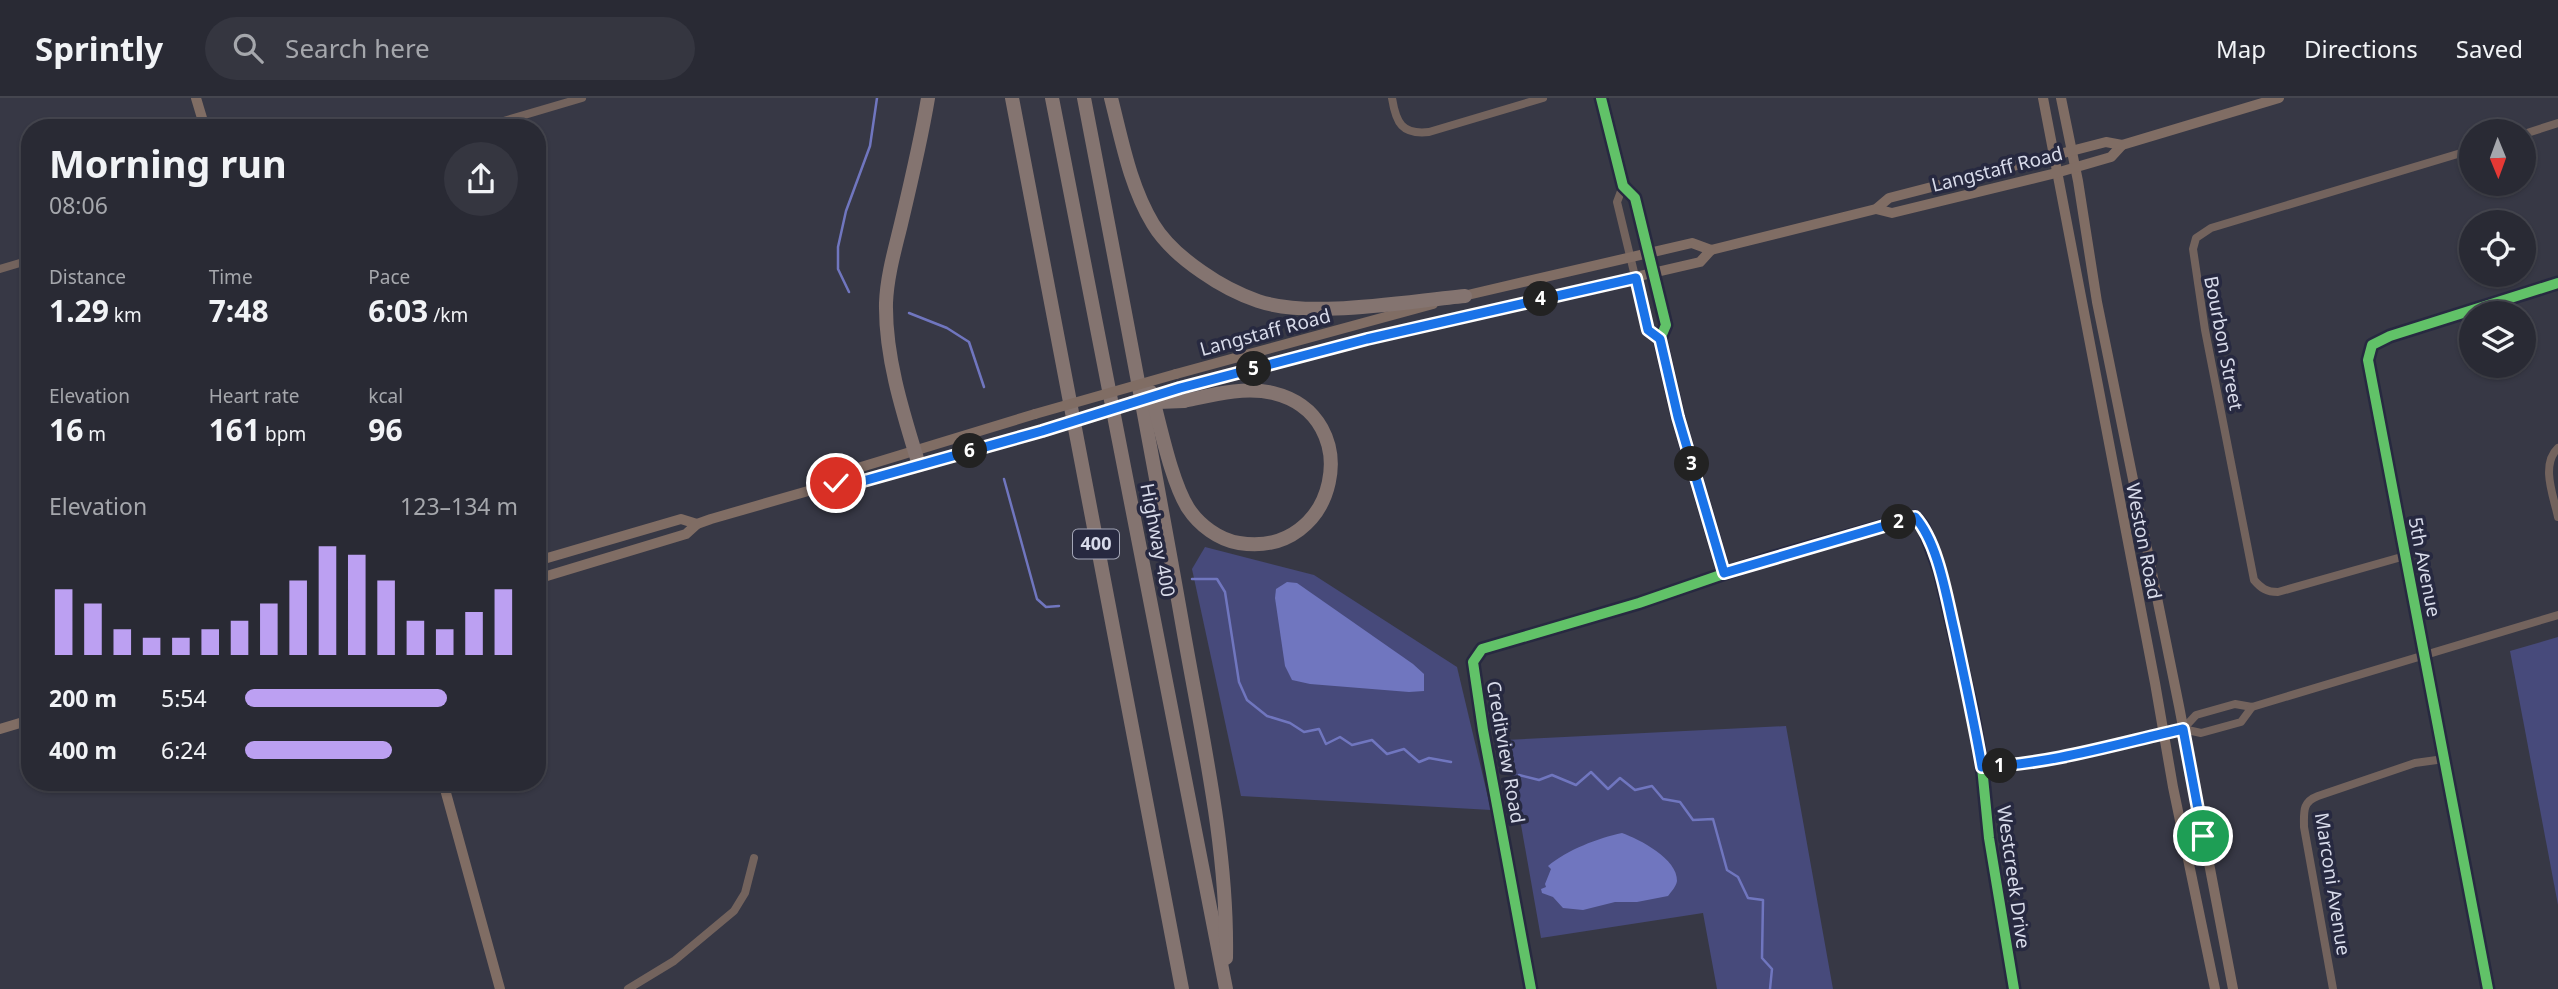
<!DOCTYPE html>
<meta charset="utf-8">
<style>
:root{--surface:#292a34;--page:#353640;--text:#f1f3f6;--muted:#a5a7ac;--line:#45464f;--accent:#bca0f2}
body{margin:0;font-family:"Noto Sans",sans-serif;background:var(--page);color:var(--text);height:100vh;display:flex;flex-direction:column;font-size:26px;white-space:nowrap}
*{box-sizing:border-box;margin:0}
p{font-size:23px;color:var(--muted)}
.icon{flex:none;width:38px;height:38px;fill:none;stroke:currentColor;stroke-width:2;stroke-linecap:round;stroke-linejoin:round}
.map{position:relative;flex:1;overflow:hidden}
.drawer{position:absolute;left:21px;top:21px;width:525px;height:672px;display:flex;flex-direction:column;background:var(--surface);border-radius:28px;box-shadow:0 2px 5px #0004,0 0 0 2px var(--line)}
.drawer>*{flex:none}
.needle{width:46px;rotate:179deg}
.tools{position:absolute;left:2459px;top:21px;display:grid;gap:14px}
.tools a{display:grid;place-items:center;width:77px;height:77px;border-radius:50%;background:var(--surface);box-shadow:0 2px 5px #0004,0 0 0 2px var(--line);font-size:35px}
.pin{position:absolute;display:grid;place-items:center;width:60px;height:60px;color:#fff;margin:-30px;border:4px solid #fff;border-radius:50%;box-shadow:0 2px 7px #0007}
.km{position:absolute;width:35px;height:35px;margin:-18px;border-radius:50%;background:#222;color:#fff;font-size:19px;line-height:35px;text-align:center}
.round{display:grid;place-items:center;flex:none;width:74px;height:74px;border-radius:37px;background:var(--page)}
.summary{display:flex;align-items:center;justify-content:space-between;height:119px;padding:0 28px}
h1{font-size:38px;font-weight:700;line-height:52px}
.metrics{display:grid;grid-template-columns:repeat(3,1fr);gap:10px;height:119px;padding:7px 28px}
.metrics div{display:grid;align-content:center}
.metrics b{font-size:30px;font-weight:700}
.metrics small{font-size:19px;font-weight:400}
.metrics p{font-size:19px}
.chart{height:196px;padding:14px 28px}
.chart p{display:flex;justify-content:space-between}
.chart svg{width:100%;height:126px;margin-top:7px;stroke:var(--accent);stroke-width:6}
ul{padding:0 28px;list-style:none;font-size:23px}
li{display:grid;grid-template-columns:112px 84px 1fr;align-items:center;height:52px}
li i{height:18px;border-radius:9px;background:var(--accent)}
header{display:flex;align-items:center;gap:42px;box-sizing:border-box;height:98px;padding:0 35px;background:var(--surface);border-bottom:2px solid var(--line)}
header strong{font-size:33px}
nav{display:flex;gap:38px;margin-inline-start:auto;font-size:24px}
.search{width:490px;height:63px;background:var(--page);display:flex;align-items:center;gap:18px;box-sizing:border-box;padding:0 24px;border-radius:38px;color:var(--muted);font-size:26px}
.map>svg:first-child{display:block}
.green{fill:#474a7b}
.water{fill:#7076bf}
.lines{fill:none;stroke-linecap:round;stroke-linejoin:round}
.stream{stroke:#7076bf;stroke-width:2.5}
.street{stroke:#73635d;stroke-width:8}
.secondary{stroke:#806d64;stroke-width:10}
.highway{stroke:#847470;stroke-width:14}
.secondary-bridge{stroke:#806d64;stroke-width:10}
.highway-bridge{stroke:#847470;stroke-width:14}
.cycleway-casing{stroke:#272940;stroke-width:15}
.cycleway{stroke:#61c268;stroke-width:10}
.route-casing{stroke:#fff;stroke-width:14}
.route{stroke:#1a73e8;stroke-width:9}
.labels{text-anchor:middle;stroke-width:7;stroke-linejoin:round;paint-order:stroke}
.shield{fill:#272940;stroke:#a3a6b7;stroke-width:2}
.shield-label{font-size:18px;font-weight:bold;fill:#d8dbea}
.street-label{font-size:19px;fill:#d8dbea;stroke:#272940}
</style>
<header>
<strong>Sprintly</strong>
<div class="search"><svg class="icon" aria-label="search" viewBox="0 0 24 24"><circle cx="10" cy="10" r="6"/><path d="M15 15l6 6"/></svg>Search here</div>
<nav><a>Map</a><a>Directions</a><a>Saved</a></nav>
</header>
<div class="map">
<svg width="2558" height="891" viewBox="0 0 2558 891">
<rect width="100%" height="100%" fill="#373845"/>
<g class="green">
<path d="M1205,449l109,28 143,92 34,143 -250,-14 -49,-227z"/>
<path d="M2558,539v268l-48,-254z"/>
<path d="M1786,628l47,263h-116l-14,-76 -162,25 -35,-198z"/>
</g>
<g class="water">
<path d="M1287,484l10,1 116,81 11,10v17l-15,1 -99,-8 -18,-4 -7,-14 -10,-68 1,-9z"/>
<path d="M1622,735c17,6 56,26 55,48 -1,6 -6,11 -9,15l-31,6h-22l-32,8 -20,-2 -10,-11 -11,-4 -1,-4 5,-2 -1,-3 6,-15 -3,-3c19,-16 50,-28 74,-33z"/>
</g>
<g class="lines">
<g class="stream">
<path d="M849,194l-11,-23v-22l8,-36 24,-65 7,-48"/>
<path d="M909,215l38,15 22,14 15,45"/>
<path d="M1004,381l33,120 9,8 13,-1"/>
<path d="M1192,481h25l8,13 14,90 8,18 20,16 23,7 14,9 15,-3 7,15 14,-7 12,8 20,-5 15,14 17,-5 15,13 10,-4 22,4"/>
<path d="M1519,677l20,5 13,-5 24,10 15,-13 17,17 12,-11 15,12 17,-4 11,13 17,3 13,18 20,-1 14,51 11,7 10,21 15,2 -1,58 10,11 -2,20"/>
</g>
<g class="street">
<path d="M1392,0c4,25 10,37 37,34l114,-34"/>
<path d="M1601,0l22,88 12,12 31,127 -6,14 18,78 46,156"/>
<path d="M480,30l102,-30"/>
<path d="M2524,36l34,-11"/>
<path d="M1623,88l-6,16 31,128 12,9"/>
<path d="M0,171l30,-9"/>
<path d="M2558,350c-18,17 -4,49 0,69"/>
<path d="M2405,458l-127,36c-12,0 -17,-4 -24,-12l-49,-250 -12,-81 3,-11 15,-10 260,-78"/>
<path d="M2183,631l13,-14 39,-11 17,3 306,-92"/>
<path d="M1982,669c69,-3 134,-24 201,-38l18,4 40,-11 11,-15"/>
<path d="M628,891l46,-28 60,-50 11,-18 9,-35"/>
<path d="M1531,891l-48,-259 -10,-68 9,-13 157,-46 131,-45 145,-41 8,9 17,46 33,142 9,53 7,71 25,151"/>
<path d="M2333,891l-29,-162c0,-15 -2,-25 14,-31l97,-33 29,-4"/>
<path d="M2488,891l-120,-629 4,-15 18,-9 168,-53"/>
</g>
<g class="secondary">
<path d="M196,0l9,30"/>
<path d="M2043,0l112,585 18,104 42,202"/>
<path d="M2061,0l17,83 19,121 82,404 54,283"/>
<path d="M1876,111l16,4 164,-40 55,-16 11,-12"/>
<path d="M1459,199l233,-54 19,7 165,-41 13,-11 217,-56 16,3 157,-47"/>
<path d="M1176,276l257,-70"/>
<path d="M1180,290l187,-49 333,-77 11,-12"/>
<path d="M836,385l12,-12 187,-57"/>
<path d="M537,463l144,-42 16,5"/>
<path d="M537,481l149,-45 11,-10 14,-5 125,-36h20l186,-52"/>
<path d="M0,631l30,-9"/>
<path d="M443,684l57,207"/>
</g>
<g class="highway">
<path d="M1012,0l170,891"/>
<path d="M1052,0l174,891"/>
<path d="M1084,0c34,177 68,353 99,530 19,109 45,220 43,330"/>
<path d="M1111,0c11,43 19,88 42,126 12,20 30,35 49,48 17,12 36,22 56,29 53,18 150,0 207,-5"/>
<path d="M1151,294c9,32 20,89 37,116 11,17 31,32 51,35 99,16 129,-127 34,-150 -29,-7 -61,2 -89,8"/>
<path d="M919,367c-16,-52 -34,-108 -33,-162 1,-27 9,-54 15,-79 10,-42 20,-84 27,-126"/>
</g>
<g class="secondary-bridge">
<path d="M1035,316l141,-40"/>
<path d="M1042,333l138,-43"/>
</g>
<path class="highway-bridge" d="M1132,305l52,-2"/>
<g class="cycleway-casing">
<g id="cycleway">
<path d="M1601,0l22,88 12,12 31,127 -6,14 18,78 46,156"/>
<path d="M1531,891l-48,-259 -10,-68 9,-13 157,-46 131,-45 145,-41 8,9 17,46 33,142 9,53 7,71 25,151"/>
<path d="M2488,891l-120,-629 4,-15 18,-9 168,-53"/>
</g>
</g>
<use href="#cycleway" class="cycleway"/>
</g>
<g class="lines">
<g class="route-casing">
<path id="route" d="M836,385h20l186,-52 138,-43 187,-49 269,-61 12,52 12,9 18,78 46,156 191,-56c23,26 31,78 39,112 10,46 20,92 28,138 69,-3 134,-23 201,-38l20,107"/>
</g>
<use href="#route" class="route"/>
</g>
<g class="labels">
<rect class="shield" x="1073" y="431.5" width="46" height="29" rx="5"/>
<g class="shield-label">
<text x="1096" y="452">400</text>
</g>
<g class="street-label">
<text transform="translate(1997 71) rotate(-14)" y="7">Langstaff Road</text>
<text transform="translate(1265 234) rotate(-15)" y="7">Langstaff Road</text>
<text transform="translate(2224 245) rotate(79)" y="7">Bourbon Street</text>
<text transform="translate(1158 442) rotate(79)" y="7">Highway 400</text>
<text transform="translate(2144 443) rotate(79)" y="7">Weston Road</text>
<text transform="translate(2425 469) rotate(79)" y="7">5th Avenue</text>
<text transform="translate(1506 654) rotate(80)" y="7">Creditview Road</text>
<text transform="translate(2014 779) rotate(82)" y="7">Westcreek Drive</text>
<text transform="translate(2333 786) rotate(81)" y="7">Marconi Avenue</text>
</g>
</g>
</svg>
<div class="tools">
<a><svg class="needle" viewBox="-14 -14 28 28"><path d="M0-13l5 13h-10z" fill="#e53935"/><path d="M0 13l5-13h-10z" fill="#a5a7ac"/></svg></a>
<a><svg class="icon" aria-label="locate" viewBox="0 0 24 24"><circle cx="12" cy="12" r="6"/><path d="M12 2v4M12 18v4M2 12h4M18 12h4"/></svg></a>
<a><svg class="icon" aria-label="layers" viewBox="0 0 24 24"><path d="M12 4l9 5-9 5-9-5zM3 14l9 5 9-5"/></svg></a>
</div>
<div class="pin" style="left:2203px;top:738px;background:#1e9e55"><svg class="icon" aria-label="arrive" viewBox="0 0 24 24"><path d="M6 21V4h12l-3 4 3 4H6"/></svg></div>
<div class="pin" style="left:836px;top:385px;background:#d93025"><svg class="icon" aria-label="check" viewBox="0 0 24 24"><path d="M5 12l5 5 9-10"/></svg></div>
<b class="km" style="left:2000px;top:668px">1</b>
<b class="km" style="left:1899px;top:424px">2</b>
<b class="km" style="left:1692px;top:366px">3</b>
<b class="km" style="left:1541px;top:201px">4</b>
<b class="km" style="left:1254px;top:271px">5</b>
<b class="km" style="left:970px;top:353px">6</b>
<section class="drawer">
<div class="summary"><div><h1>Morning run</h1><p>08:06</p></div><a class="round"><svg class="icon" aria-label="share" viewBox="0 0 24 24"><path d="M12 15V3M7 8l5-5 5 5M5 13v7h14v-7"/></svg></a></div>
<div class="metrics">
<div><p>Distance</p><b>1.29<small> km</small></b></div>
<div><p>Time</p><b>7:48</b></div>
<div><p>Pace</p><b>6:03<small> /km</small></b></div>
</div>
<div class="metrics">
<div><p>Elevation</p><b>16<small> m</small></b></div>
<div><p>Heart rate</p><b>161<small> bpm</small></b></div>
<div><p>kcal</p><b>96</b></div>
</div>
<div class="chart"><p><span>Elevation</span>123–134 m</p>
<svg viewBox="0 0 160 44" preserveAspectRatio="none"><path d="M5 44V21M15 44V26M25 44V35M35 44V38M45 44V38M55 44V35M65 44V32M75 44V26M85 44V18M95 44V6M105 44V9M115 44V18M125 44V32M135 44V35M145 44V29M155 44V21"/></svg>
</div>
<ul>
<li><b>200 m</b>5:54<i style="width:74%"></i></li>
<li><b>400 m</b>6:24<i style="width:54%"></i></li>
</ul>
</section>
</div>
